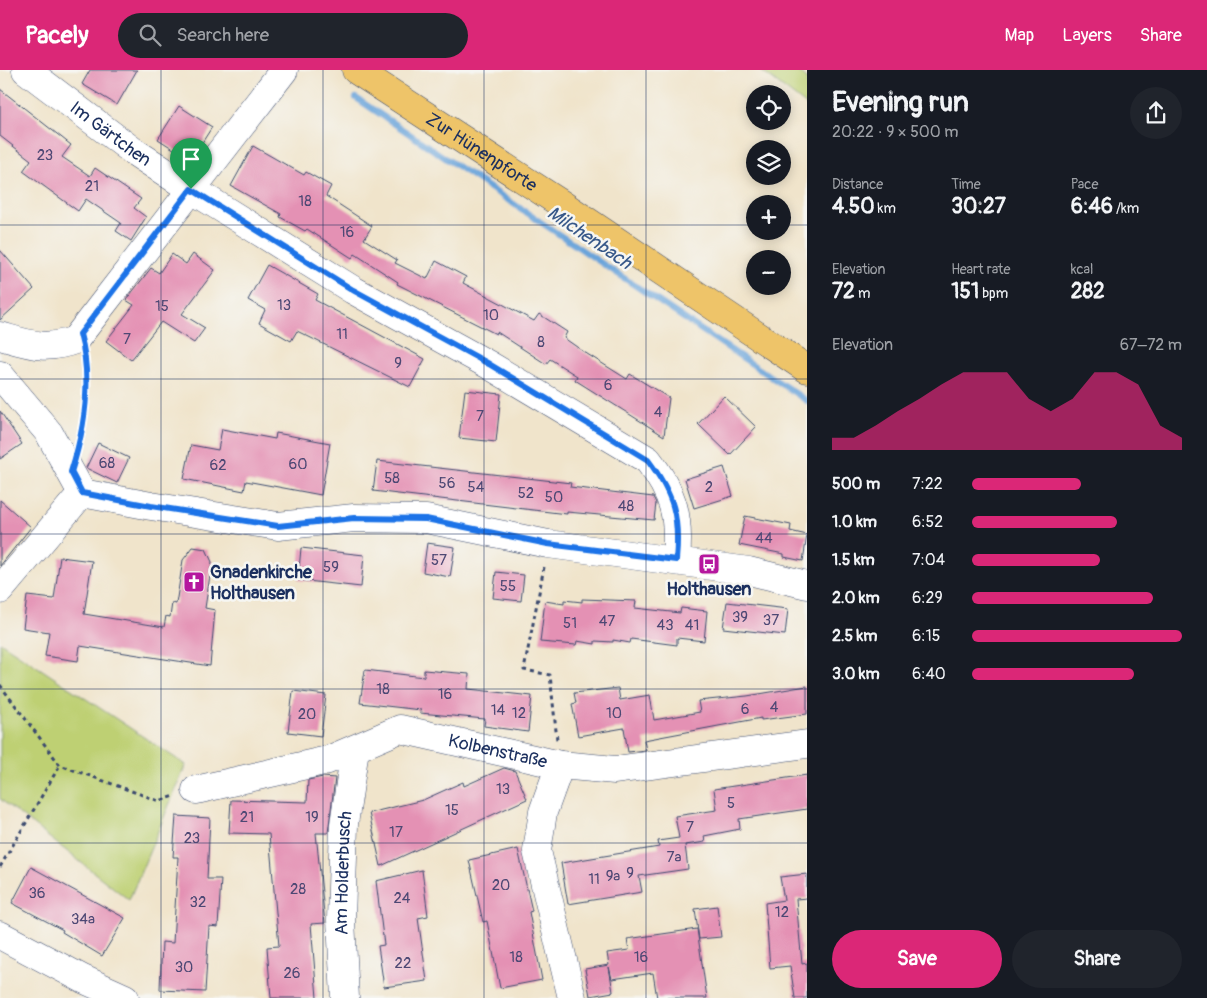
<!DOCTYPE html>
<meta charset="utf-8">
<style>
:root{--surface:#171b24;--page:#20242c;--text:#f1f3f6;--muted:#9ea1a6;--accent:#db2777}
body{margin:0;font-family:Pangolin,sans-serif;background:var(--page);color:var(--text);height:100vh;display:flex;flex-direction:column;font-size:19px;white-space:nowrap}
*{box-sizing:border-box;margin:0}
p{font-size:16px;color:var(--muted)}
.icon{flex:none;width:28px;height:28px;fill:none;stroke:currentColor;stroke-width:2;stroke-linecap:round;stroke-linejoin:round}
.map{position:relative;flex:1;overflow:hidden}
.panel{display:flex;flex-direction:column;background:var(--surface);width:400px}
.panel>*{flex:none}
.controls{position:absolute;left:746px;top:15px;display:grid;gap:10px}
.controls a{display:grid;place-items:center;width:45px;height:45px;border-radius:50%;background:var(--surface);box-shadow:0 2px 12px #0003;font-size:25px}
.pin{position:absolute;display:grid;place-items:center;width:42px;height:42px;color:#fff;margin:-51px -21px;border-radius:50% 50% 50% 0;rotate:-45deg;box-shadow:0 0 5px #0007}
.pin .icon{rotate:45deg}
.round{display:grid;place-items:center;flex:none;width:52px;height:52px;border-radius:26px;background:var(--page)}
.summary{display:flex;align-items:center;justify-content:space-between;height:85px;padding:0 25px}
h1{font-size:28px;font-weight:700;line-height:38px}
.figures{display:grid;grid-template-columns:repeat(3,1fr);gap:8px;height:85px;padding:5px 25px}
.figures div{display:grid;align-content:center}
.figures b{font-size:21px;font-weight:700}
.figures small{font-size:14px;font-weight:400}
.figures p{font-size:14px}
.chart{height:140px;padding:10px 25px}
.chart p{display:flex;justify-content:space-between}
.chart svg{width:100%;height:90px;margin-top:5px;fill:var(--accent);opacity:.7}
.action{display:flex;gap:10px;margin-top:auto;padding:10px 25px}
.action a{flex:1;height:58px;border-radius:30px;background:var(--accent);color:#fff;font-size:20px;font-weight:700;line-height:58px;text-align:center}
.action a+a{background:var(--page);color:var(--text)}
ul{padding:0 25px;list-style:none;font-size:16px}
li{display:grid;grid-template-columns:80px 60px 1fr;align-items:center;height:38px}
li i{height:12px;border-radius:6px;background:var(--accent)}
header{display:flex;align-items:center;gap:30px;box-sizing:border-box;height:70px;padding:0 25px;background:var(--accent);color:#fff}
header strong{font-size:24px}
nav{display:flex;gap:28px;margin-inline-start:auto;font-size:18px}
.search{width:350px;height:45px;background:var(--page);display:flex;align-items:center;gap:12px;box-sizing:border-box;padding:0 18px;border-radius:28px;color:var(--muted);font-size:19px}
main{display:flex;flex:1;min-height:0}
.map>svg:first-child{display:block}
.green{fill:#bed073;stroke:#6c8068}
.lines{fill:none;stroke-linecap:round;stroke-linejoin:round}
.stream{stroke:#6aa4da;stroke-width:6}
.building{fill:#e491b4}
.minor-casing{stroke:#3b4a6e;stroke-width:29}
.major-casing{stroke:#3b4a6e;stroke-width:29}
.path{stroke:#3b4a6e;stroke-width:3;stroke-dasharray:4 4;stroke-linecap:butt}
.minor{stroke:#fff;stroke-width:28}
.major{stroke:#eec469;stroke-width:28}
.route-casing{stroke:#fff;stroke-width:10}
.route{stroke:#1a73e8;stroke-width:6}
.grid{fill:none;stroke:#1b2f5e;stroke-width:1;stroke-opacity:0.55}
.labels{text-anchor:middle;stroke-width:5;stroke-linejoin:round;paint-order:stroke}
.number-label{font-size:15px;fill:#4d4874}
.street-label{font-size:18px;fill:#1b2f5e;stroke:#f6f6f2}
.poi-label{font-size:18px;font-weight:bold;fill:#1b2f5e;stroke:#f6f6f2;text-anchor:start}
.water-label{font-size:19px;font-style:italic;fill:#375889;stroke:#f6f6f2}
</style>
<header>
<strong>Pacely</strong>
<div class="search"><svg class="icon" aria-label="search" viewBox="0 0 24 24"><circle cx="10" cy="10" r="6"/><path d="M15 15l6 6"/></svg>Search here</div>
<nav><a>Map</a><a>Layers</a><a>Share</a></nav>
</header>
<main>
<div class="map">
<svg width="807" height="928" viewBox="0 0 807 928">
<rect width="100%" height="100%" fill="#f6f6f2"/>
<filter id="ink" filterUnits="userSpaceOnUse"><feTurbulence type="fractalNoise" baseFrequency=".02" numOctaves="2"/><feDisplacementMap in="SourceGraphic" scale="10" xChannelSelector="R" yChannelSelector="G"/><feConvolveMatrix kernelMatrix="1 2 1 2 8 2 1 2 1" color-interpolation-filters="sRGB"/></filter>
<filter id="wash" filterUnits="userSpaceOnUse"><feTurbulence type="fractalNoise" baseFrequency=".0096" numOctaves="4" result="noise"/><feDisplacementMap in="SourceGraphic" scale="20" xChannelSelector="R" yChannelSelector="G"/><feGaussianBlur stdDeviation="1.12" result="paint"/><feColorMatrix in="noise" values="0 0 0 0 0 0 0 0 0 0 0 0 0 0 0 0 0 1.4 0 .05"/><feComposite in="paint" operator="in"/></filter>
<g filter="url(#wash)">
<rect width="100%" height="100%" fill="#f0e4cb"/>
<g class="green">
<path d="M760,0h37l10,9v27z"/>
<path d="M0,572l186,123 -57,135 -129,-101z"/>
</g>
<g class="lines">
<path class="stream" d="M356,28l451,303"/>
</g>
<g id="blocks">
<g class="building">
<path d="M90,0h47l-20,35 -35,-21z"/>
<path d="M0,19l71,56 -9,12 28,19 5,-8 46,31 -7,9 12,9 -15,24 -15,-10 5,-8 -19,-13 -16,-11 -8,12 -55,-40 8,-11 -31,-24z"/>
<path d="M179,36l33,21 -21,33 -33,-21z"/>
<path d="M253,76l51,29 2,-3 25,14 -5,10 46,30 -8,13 33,21 -2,3 32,16 9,-18 30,16 -3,6 71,38 5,-7 28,18 -3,6 20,14 43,27 3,-5 39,24 -5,38 -89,-56 2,-4 -27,-17 -4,5 -49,-32 -1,2 -99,-50 1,-2 -43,-28 -3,4 -45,-29 -2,2 -25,-14 1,-3 -50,-28z"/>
<path d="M0,180l34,39 -34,31z"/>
<path d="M172,184l14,10 7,-10 22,16 -33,44 23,14 -11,15 -33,-21 -30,38 -25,-19 28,-36 -8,-5 25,-32 8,5z"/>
<path d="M267,195l51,29 -3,6 110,59 -15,28 -113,-56 -6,10 -32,-18 6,-13 -17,-10z"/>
<path d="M465,320l36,4 -5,48 -37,-4z"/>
<path d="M724,326l32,31 -26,28 -32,-31z"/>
<path d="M0,341l22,33 -22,15z"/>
<path d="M222,359l53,10 1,-6 54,10 -9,52 -75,-14 -2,10 -60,-12 7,-34 27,5z"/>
<path d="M98,373l31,15 -12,25 -31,-15z"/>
<path d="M377,391l194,22 -1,4 83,10 3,6 -2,17 -87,-8v2l-194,-23z"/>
<path d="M724,397l9,29 -39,12 -9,-29z"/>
<path d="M0,430l31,27 -31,39z"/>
<path d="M745,446l46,9 -1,6 17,4 -4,26 -19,-4v-3l-45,-9z"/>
<path d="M427,473l28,4 -5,30 -27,-5z"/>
<path d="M193,477l13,2 6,13 -7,46 10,2 -5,56 -130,-20 -2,15 -33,-5 4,-24 -26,-4 4,-32 27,3 6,-42 32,4 -8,53 80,13 2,-11 4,1 2,-14 4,1 7,-44z"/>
<path d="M301,478l63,7 -3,32 -63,-7z"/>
<path d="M496,502l28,3 -3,26 -28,-3z"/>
<path d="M582,529l54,2 -1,7 45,5 1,-5 26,3 -3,30 -27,-3v7l-46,-6 -1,4 -17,-3v2l-18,-1v3l-18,-3 -1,4 -36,-3 5,-41 19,3v-4l18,2z"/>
<path d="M727,532l61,7 -3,26 -62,-7z"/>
<path d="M365,600l59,7v-7l45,4 -1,15 64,7 -4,36 -44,-6 1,-7 -65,-6 1,-3 -61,-7z"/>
<path d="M807,616v28l-46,6v-2l-117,22 2,10 -18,2 -4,-24 -46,8 -6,-32 4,-1 -2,-10 44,-5 2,12 30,-5 4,25 46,-8 -2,-11 49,-5z"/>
<path d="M293,621l33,4 -5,41 -33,-4z"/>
<path d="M504,698l11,3 12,28 -146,67 -12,-53 54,-13 40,-18 1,4z"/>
<path d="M807,705v34l-68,10 1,10 -36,7 1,6 -20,3 3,24 -49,7 3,16 -74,12 -7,-41 98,-16 -1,-6 21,-3 -4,-22 42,-6 -3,-21z"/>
<path d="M323,707l12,1 -7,55h-12l9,90 -14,1 6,74h-46l-4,-51 12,-1 -10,-112 -40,-1 2,-33 76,2 1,-22z"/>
<path d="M176,746l34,2 -3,61h14l-3,48 -9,-1 -4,66 -45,-2 2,-48 11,1 5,-86h-5z"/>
<path d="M518,779l14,62 -3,1 13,68 -42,8 -13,-67 -4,1 -14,-62z"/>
<path d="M31,797l94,51 -23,38 -40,-24 1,-2 -51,-27z"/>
<path d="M422,800l6,46 -10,2 9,63 -43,6 -6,-41 6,-1 -8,-64z"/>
<path d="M807,804v24l-11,1 6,65 5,-1v35h-12l-5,-32 -20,2 -5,-65 19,-3 -4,-23z"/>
<path d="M717,836l4,31 -22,2 -4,-30z"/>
<path d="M697,859l10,69h-50l-4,-25 -41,6 -3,-12 4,25 -23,4 -5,-27 24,-4 -2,-12 22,-3 -2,-11z"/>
</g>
</g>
</g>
<g filter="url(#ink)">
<use href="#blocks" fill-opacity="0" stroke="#3b4a6e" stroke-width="1"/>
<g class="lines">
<g class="minor-casing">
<g id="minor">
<path id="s1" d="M26,0l107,81 58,38 162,101 136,75 159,95c26,34 32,57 28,100"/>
<path d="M0,266c29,8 45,15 75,4l209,-270"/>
<path d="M0,305l49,58 33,60 69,13 127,20 76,-8 72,1 122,25 201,27 58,14"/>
<path d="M0,520l82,-97"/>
<path d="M560,695l-17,47 -6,39 35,147"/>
<path id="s2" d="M196,720l132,-30 72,-31 160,36 55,5 192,-26"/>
<path d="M0,865l83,44 42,19"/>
<path id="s3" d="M345,928l-4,-78 3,-96 11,-75"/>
</g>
</g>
<g class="major-casing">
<g id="major">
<path id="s4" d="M356,0l207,135 244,164"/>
</g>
</g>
<g class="path">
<path d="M81,368l5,-35 -1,-43"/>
<path d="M544,497l-20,103 26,5 7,65"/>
<path d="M0,615l60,80 99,36 16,-5"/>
<path d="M0,797l60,-102"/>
</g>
<use href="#minor" class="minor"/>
<use href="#major" class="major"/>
</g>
</g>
<g class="lines" filter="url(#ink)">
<g class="route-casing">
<path id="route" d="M191,119l162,101 136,74 159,96c26,35 32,57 28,100l-128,-16 -122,-25 -72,-1 -76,8 -127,-20 -69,-13 -11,-21c14,-44 22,-92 9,-138z"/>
</g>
<use href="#route" class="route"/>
</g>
<path class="grid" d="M161,0v928M323,0v928M484,0v928M646,0v928M0,155h755M782,155h25M0,309h807M0,464h807M0,619h807M0,773h807"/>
<defs>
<g id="bus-square" transform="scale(1.125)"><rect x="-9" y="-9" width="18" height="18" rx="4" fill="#b5179e" stroke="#f6f6f2"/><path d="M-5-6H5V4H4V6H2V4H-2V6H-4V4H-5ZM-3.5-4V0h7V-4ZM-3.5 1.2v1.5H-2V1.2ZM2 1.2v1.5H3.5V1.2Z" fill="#fff"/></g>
<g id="church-square" transform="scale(1.125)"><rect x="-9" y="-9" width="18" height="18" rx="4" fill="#b5179e" stroke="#f6f6f2"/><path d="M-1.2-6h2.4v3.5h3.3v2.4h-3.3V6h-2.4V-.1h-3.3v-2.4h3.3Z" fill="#fff"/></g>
</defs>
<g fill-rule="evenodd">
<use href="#bus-square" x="709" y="494"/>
<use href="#church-square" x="194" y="512"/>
</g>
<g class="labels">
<g class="number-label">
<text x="45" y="90">23</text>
<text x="92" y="121">21</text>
<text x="305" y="136">18</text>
<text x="347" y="167">16</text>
<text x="284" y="240">13</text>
<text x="162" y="241">15</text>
<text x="491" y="250">10</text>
<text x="342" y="269">11</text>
<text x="127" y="274">7</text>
<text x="541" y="277">8</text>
<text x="398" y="298">9</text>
<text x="608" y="320">6</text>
<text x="658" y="347">4</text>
<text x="480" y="351">7</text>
<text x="107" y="398">68</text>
<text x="298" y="399">60</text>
<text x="218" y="400">62</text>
<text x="392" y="413">58</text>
<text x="447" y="418">56</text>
<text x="476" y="422">54</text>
<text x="709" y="422">2</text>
<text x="526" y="428">52</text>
<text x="554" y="432">50</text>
<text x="626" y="441">48</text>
<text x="764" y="473">44</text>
<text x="439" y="495">57</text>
<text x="331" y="502">59</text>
<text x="508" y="521">55</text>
<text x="740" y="552">39</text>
<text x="771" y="555">37</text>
<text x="607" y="556">47</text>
<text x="570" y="558">51</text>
<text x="665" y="560">43</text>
<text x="692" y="560">41</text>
<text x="383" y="624">18</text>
<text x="445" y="629">16</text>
<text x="774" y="642">4</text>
<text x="745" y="644">6</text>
<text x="498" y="645">14</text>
<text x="519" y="648">12</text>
<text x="614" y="648">10</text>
<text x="307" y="649">20</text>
<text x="503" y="724">13</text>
<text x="731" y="738">5</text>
<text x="452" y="745">15</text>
<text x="247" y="752">21</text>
<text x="312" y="752">19</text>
<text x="690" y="762">7</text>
<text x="396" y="767">17</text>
<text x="192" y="773">23</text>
<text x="674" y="792">7a</text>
<text x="630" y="808">9</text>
<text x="613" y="811">9a</text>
<text x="594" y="814">11</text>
<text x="501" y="820">20</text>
<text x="298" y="824">28</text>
<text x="37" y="828">36</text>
<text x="402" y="833">24</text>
<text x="198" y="837">32</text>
<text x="782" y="847">12</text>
<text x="83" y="854">34a</text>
<text x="516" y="892">18</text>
<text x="641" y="892">16</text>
<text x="403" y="898">22</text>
<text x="184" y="902">30</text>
<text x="292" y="908">26</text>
</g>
<g class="street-label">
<text dy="6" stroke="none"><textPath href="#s1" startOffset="106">Im Gärtchen</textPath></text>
<text dy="6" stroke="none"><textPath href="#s4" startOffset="150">Zur Hünenpforte</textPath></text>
<text dy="6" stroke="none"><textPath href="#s2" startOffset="314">Kolbenstraße</textPath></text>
<text dy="6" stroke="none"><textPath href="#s3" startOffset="125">Am Holderbusch</textPath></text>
</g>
<g class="poi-label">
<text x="210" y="508">Gnadenkirche<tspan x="210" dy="21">Holthausen</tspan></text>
<text x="709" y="525" text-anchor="middle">Holthausen</text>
</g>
<g class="water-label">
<text transform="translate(590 167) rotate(34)" y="7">Milchenbach</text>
</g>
</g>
</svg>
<div class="controls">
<a><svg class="icon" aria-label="locate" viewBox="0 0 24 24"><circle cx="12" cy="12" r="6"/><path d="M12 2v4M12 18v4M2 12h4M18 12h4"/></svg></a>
<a><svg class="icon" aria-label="layers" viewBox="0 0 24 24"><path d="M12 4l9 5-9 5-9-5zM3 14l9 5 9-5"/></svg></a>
<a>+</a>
<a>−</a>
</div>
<div class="pin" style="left:191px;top:119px;background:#1e9e55"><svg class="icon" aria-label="arrive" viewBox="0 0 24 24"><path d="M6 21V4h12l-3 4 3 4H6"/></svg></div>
</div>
<section class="panel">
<div class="summary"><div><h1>Evening run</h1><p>20:22 · 9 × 500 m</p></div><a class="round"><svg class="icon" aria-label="share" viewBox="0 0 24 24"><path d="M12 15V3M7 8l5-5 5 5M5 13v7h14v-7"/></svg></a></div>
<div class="figures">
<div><p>Distance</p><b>4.50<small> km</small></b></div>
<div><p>Time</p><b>30:27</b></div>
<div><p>Pace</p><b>6:46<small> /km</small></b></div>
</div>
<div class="figures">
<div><p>Elevation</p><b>72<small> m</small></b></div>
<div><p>Heart rate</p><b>151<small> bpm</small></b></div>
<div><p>kcal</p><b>282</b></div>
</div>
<div class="chart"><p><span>Elevation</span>67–72 m</p>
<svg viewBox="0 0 160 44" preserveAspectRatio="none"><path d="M0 44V38L10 38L20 32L30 25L40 19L50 12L60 6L70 6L80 6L90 19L100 25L110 19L120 6L130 6L140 12L150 32L160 38V44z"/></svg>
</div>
<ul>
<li><b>500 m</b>7:22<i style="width:52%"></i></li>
<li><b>1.0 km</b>6:52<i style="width:69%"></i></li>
<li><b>1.5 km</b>7:04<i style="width:61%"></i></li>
<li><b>2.0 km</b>6:29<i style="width:86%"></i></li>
<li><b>2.5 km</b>6:15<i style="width:100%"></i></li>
<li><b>3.0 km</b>6:40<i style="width:77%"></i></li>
</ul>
<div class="action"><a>Save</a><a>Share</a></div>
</section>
</main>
